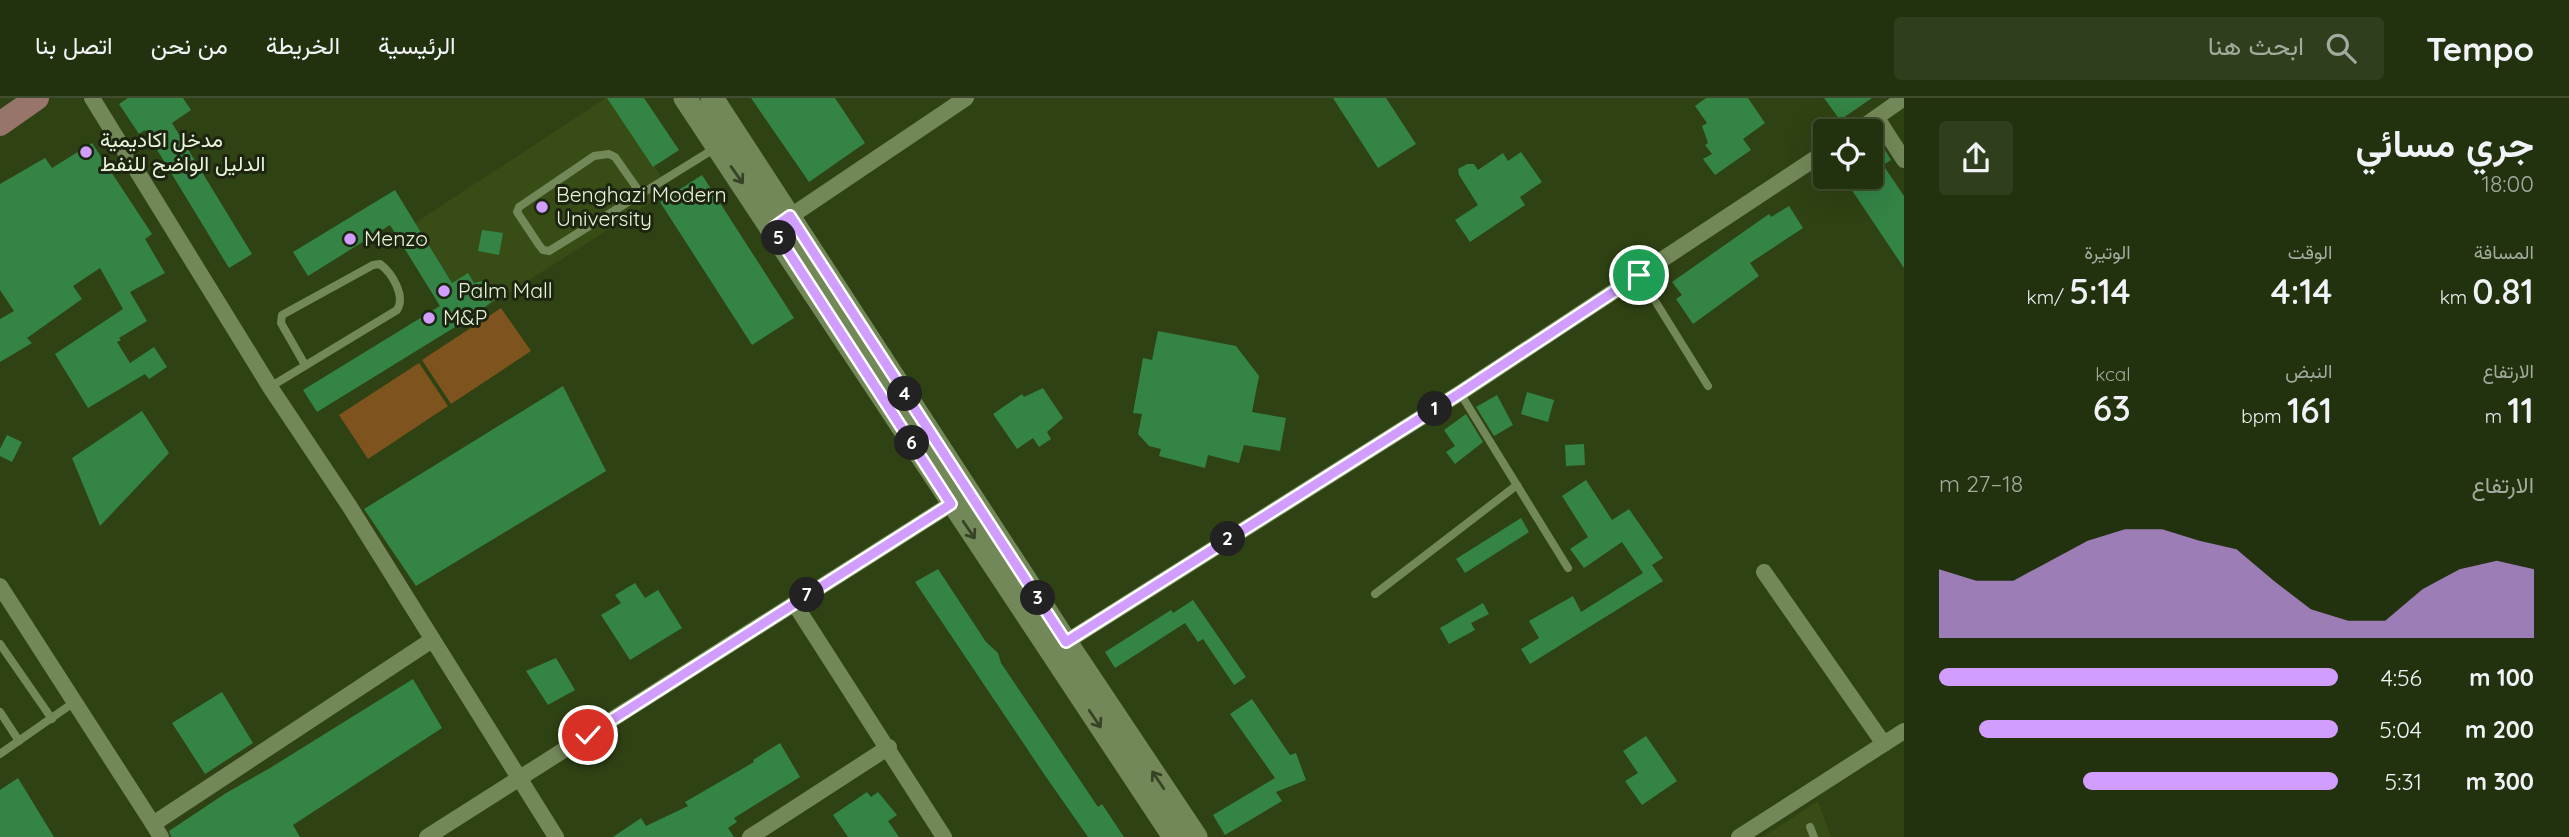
<!DOCTYPE html>
<html lang="ar">
<meta charset="utf-8">
<style>
:root{--surface:#23320e;--page:#2f3e1c;--text:#f1f3f6;--muted:#a3aa9e;--line:#404d2e;--accent:#d19dfe}
body{margin:0;font-family:Quicksand,Vazirmatn,sans-serif;background:var(--page);color:var(--text);direction:rtl;height:100vh;display:flex;flex-direction:column;font-size:26px;white-space:nowrap}
*{box-sizing:border-box;margin:0}
p{font-size:23px;color:var(--muted)}
.icon{flex:none;width:38px;height:38px;fill:none;stroke:currentColor;stroke-width:2;stroke-linecap:round;stroke-linejoin:round}
.map{position:relative;flex:1;overflow:hidden;direction:ltr}
.side{display:flex;flex-direction:column;background:var(--surface);width:665px}
.side>*{flex:none}
.fabs{position:absolute;left:1813px;top:21px;display:grid;gap:14px}
.fabs a{display:grid;place-items:center;width:70px;height:70px;border-radius:7px;background:var(--surface);box-shadow:0 7px 28px #0002,0 0 0 2px var(--line);font-size:35px}
.pin{position:absolute;display:grid;place-items:center;width:60px;height:60px;color:#fff;margin:-30px;border:4px solid #fff;border-radius:50%;box-shadow:0 2px 7px #0007}
.km{position:absolute;width:35px;height:35px;margin:-18px;border-radius:50%;background:#222;color:#fff;font-size:19px;line-height:35px;text-align:center}
.round{display:grid;place-items:center;flex:none;width:74px;height:74px;border-radius:7px;background:var(--page)}
.summary{display:flex;align-items:center;justify-content:space-between;height:119px;padding:0 35px}
h1{font-size:38px;font-weight:600;line-height:52px}
.figures{display:grid;grid-template-columns:repeat(3,1fr);gap:10px;height:119px;padding:7px 35px}
.figures div{display:grid;align-content:center}
.figures b{font-size:35px;font-weight:600}
.figures small{font-size:19px;font-weight:400}
.figures p{font-size:19px}
.chart{height:196px;padding:14px 35px}
.chart p{display:flex;justify-content:space-between}
.chart svg{width:100%;height:126px;margin-top:7px;fill:var(--accent);opacity:.7}
ul{padding:0 35px;list-style:none;font-size:23px}
li{display:grid;grid-template-columns:112px 84px 1fr;align-items:center;height:52px}
li i{height:18px;border-radius:9px;background:var(--accent)}
header{display:flex;align-items:center;gap:42px;box-sizing:border-box;height:98px;padding:0 35px;background:var(--surface);border-bottom:2px solid var(--line)}
header strong{font-size:33px}
nav{display:flex;gap:38px;margin-inline-start:auto;font-size:24px}
.search{width:490px;height:63px;background:var(--page);display:flex;align-items:center;gap:18px;box-sizing:border-box;padding:0 24px;border-radius:7px;color:var(--muted);font-size:26px}
main{display:flex;flex:1;min-height:0}
.map>svg:first-child{display:block}
.built{fill:#384c16}
.green{fill:#7e531d}
.building{fill:#338445}
.lines{fill:none;stroke-linecap:round;stroke-linejoin:round}
.lane{stroke:#738858;stroke-width:8}
.street{stroke:#738858;stroke-width:16}
.secondary{stroke:#738858;stroke-width:23}
.primary{stroke:#98756b;stroke-width:24}
.oneway{stroke:#374326}
.route-casing{stroke:#fff;stroke-width:14}
.route{stroke:#d19dfe;stroke-width:9}
.poi-dot{fill:#d19dfe;stroke:#1d2511;stroke-width:2.5}
.labels{text-anchor:middle;stroke-width:6;stroke-linejoin:round;paint-order:stroke}
.poi-label{font-size:21px;fill:#e8f5db;stroke:#1d2511;text-anchor:start}
</style>
<header>
<strong>Tempo</strong>
<div class="search"><svg class="icon" aria-label="search" viewBox="0 0 24 24"><circle cx="10" cy="10" r="6"/><path d="M15 15l6 6"/></svg>ابحث هنا</div>
<nav><a>الرئيسية</a><a>الخريطة</a><a>من نحن</a><a>اتصل بنا</a></nav>
</header>
<main>
<section class="side">
<div class="summary"><div><h1>جري مسائي</h1><p>18:00</p></div><a class="round"><svg class="icon" aria-label="share" viewBox="0 0 24 24"><path d="M12 15V3M7 8l5-5 5 5M5 13v7h14v-7"/></svg></a></div>
<div class="figures">
<div><p>المسافة</p><b>0.81<small> km</small></b></div>
<div><p>الوقت</p><b>4:14</b></div>
<div><p>الوتيرة</p><b>5:14<small> /km</small></b></div>
</div>
<div class="figures">
<div><p>الارتفاع</p><b>11<small> m</small></b></div>
<div><p>النبض</p><b>161<small> bpm</small></b></div>
<div><p>kcal</p><b>63</b></div>
</div>
<div class="chart"><p><span>الارتفاع</span>18–27 m</p>
<svg viewBox="0 0 160 44" preserveAspectRatio="none"><path d="M0 44V20L10 24L20 24L30 17L40 10L50 6L60 6L70 10L80 13L90 24L100 34L110 38L120 38L130 27L140 20L150 17L160 20V44z"/></svg>
</div>
<ul>
<li><b>100 m</b>4:56<i style="width:100%"></i></li>
<li><b>200 m</b>5:04<i style="width:90%"></i></li>
<li><b>300 m</b>5:31<i style="width:64%"></i></li>
</ul>
</section>
<div class="map">
<svg width="1904" height="739" viewBox="0 0 1904 739">
<rect width="100%" height="100%" fill="#2f4213"/>
<g class="built">
<path d="M606,0h3l61,92 -197,126 -58,-93z"/>
<path d="M1818,703l13,36h-68z"/>
</g>
<g class="green">
<path d="M501,210l30,43 -80,53 -29,-44z"/>
<path d="M419,265l29,43 -80,53 -29,-44z"/>
</g>
<g class="building">
<path d="M128,0h55l8,12 -19,13 80,131 -23,14 -84,-138 -6,4 -20,-30z"/>
<path d="M607,0h37l35,52 -26,17z"/>
<path d="M751,0h84l30,45 -56,39z"/>
<path d="M1333,0h53l30,46 -38,24z"/>
<path d="M1706,0h42l17,25 -22,16 8,11 -36,25 -12,-16 9,-5 -7,-9 3,-2 -6,-17 5,-3 -12,-17z"/>
<path d="M1824,0h48l-32,22z"/>
<path d="M1874,34l17,28 -8,5 21,31v72l-61,-91h28v-43z"/>
<path d="M92,45l60,91 -7,5 20,34 -35,19 17,29 -28,17 2,2 -4,2 13,21 24,-16 13,20 -18,12 -4,-5 -57,34 -33,-54 68,-45 -23,-41 -27,18 9,13 -55,39 5,5 -32,19v-43l14,-8 -14,-21v-106l45,-26 7,10z"/>
<path d="M1521,54l21,30 -22,15 5,8 -55,37 -15,-22 23,-15 -19,-30 -1,-6 9,-5h7l4,6 25,-17 5,8z"/>
<path d="M702,77l92,143 -42,27 -92,-143z"/>
<path d="M395,92l57,93 16,-10 6,10 8,-2 12,19 -21,16 -156,96 -14,-22 137,-84 -50,-81 -82,51 -15,-24z"/>
<path d="M1789,108l14,22 -53,35 9,13 -66,48 -17,-25 6,-4 -10,-13 97,-68 2,3z"/>
<path d="M482,132l21,3 -4,22 -21,-4z"/>
<path d="M1158,233l78,15 23,30 -7,36 34,6 -6,33 -36,-6 -5,18 -31,-8 -3,13 -46,-12 2,-7 -12,-3 -11,-12 4,-20 -9,-1 10,-55 9,2z"/>
<path d="M563,288l43,85 -190,115 -52,-77z"/>
<path d="M1043,290l20,30 -16,14 4,7 -12,8 -6,-9 -16,11 -24,-35 29,-20 2,3z"/>
<path d="M1527,294l27,8 -6,22 -27,-8z"/>
<path d="M1497,297l16,30 -19,11 -18,-29z"/>
<path d="M142,313l27,42 -69,73 -28,-68z"/>
<path d="M1466,316l17,28 -28,22 -9,-12 9,-6 -11,-16z"/>
<path d="M7,337l15,7 -10,20 -12,-6v-7z"/>
<path d="M1584,346l1,21 -19,1 -1,-21z"/>
<path d="M1586,382l26,40 17,-11 34,49 -11,7 11,16 -133,83 -9,-15 18,-11 -10,-17 44,-25 8,16 62,-39 -21,-31 -38,26 -14,-19 18,-12 -26,-41z"/>
<path d="M1521,420l8,14 -64,41 -9,-14z"/>
<path d="M938,471l48,73 12,11 3,10 97,144 4,-3 22,33h-36l-44,-63 -129,-192z"/>
<path d="M635,485l10,15 13,-8 24,38 -52,32 -29,-45 20,-12 -6,-8z"/>
<path d="M1193,502l53,77 -12,8 -31,-46 -5,3 -13,-19 -70,45 -10,-16 66,-42 2,3z"/>
<path d="M1483,505l6,11 -18,9 4,7 -26,14 -9,-16z"/>
<path d="M556,560l19,32 -27,15 -22,-34z"/>
<path d="M413,581l29,49 -149,97 7,12h-129l-2,-6 57,-38 44,-25z"/>
<path d="M222,594l31,51 -48,31 -33,-51z"/>
<path d="M1252,601l38,56 6,-2 10,27 -30,12 6,9 -57,34 -12,-20 62,-37 -45,-64z"/>
<path d="M1646,638l31,45 -35,24 -17,-24 13,-8 -15,-22z"/>
<path d="M780,645l20,34 -66,41 3,4 -9,6 6,9h-121l28,-19 5,8 42,-20 -3,-4 69,-40 -1,-2z"/>
<path d="M18,680l36,59h-54v-47z"/>
<path d="M867,694l4,5 7,-5 19,23 -9,6 11,16h-51l-15,-22z"/>
</g>
<g class="lines">
<g class="lane">
<path d="M641,96l-26,-37 -6,-3 -15,2 -75,51 -2,5 22,33 4,5 6,1 168,-104"/>
<path d="M1639,177l69,111"/>
<path d="M270,289l127,-77c9,-14 -5,-37 -17,-46l-7,1 -91,50 -1,8 24,42"/>
<path d="M1460,295l108,175"/>
<path d="M1375,496l142,-109"/>
<path d="M0,546l52,75"/>
<path d="M0,614l19,29"/>
<path d="M0,656l73,-51"/>
<path d="M1810,729l4,10"/>
</g>
<g class="street">
<path d="M92,0l178,289 80,120 206,330"/>
<path d="M1877,20l27,42"/>
<path d="M1857,33l47,-33"/>
<path d="M782,124l184,-124"/>
<path d="M1764,474l120,172"/>
<path d="M0,488l153,238"/>
<path d="M794,505l150,234"/>
<path d="M1066,544l394,-249 365,-241"/>
<path d="M161,739l-8,-13 279,-184"/>
<path d="M427,739l524,-333"/>
<path d="M750,739l139,-90"/>
<path d="M1739,739l165,-106"/>
</g>
<g class="secondary">
<path d="M685,0l489,739"/>
<path d="M712,0l354,544 130,195"/>
</g>
<path class="primary" d="M0,26l37,-26"/>
</g>
<defs><path id="oneway-shaft" d="M-6 0H5M1.5-3L5.5 0L1.5 3" fill="none" stroke-width="1.6" stroke-linecap="round" stroke-linejoin="round" transform="scale(1.75)"/></defs>
<g class="oneway">
<use href="#oneway-shaft" transform="translate(737 77) rotate(55)"/>
<use href="#oneway-shaft" transform="translate(969 432) rotate(56)"/>
<use href="#oneway-shaft" transform="translate(1095 621) rotate(56)"/>
<use href="#oneway-shaft" transform="translate(1158 682) rotate(-124)"/>
</g>
<g class="lines">
<g class="route-casing">
<path id="route" d="M588,637l363,-231 -178,-276 17,-12 276,426 394,-249 179,-118"/>
</g>
<use href="#route" class="route"/>
</g>
<g class="poi-dot">
<circle cx="86" cy="54" r="7"/>
<circle cx="542" cy="109" r="7"/>
<circle cx="350" cy="141" r="7"/>
<circle cx="444" cy="193" r="7"/>
<circle cx="429" cy="220" r="7"/>
</g>
<g class="labels">
<g class="poi-label">
<text x="100" y="49">مدخل اكاديمية<tspan x="100" dy="24">الدليل الواضح للنفط</tspan></text>
<text x="556" y="104">Benghazi Modern<tspan x="556" dy="24">University</tspan></text>
<text x="364" y="148">Menzo</text>
<text x="458" y="200">Palm Mall</text>
<text x="443" y="227">M&amp;P</text>
</g>
</g>
</svg>
<div class="fabs">
<a><svg class="icon" aria-label="locate" viewBox="0 0 24 24"><circle cx="12" cy="12" r="6"/><path d="M12 2v4M12 18v4M2 12h4M18 12h4"/></svg></a>
</div>
<div class="pin" style="left:1639px;top:177px;background:#1e9e55"><svg class="icon" aria-label="arrive" viewBox="0 0 24 24"><path d="M6 21V4h12l-3 4 3 4H6"/></svg></div>
<div class="pin" style="left:588px;top:637px;background:#d93025"><svg class="icon" aria-label="check" viewBox="0 0 24 24"><path d="M5 12l5 5 9-10"/></svg></div>
<b class="km" style="left:1435px;top:311px">1</b>
<b class="km" style="left:1228px;top:441px">2</b>
<b class="km" style="left:1038px;top:500px">3</b>
<b class="km" style="left:905px;top:296px">4</b>
<b class="km" style="left:779px;top:140px">5</b>
<b class="km" style="left:912px;top:345px">6</b>
<b class="km" style="left:807px;top:497px">7</b>
</div>
</main>
